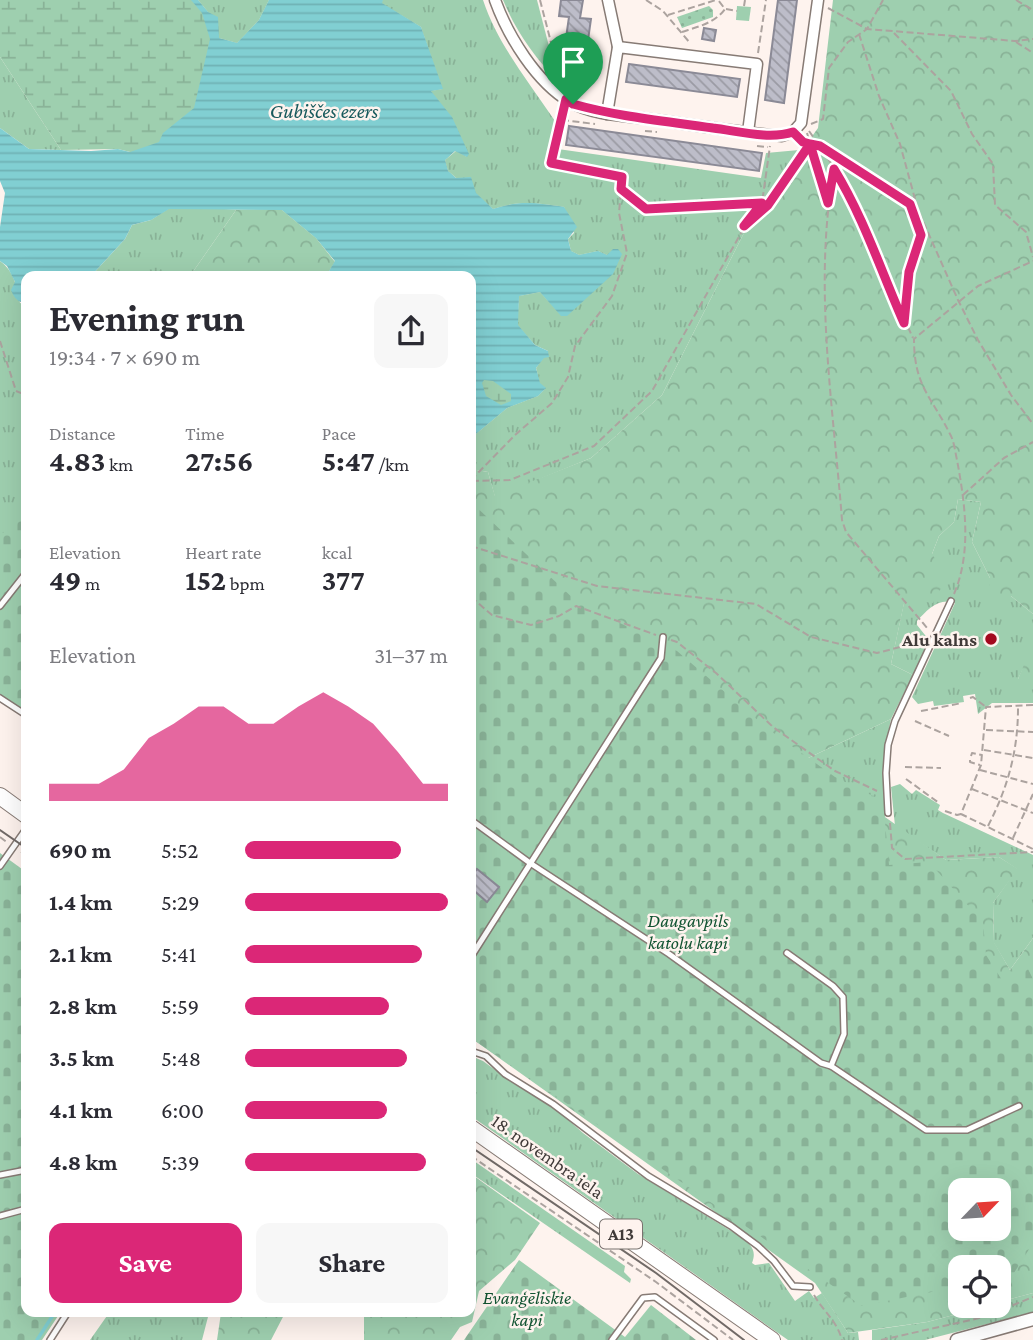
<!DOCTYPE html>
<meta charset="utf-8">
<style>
:root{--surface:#fff;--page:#f7f7f7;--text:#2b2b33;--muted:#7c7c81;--accent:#db2777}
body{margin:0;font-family:"Crimson Pro",serif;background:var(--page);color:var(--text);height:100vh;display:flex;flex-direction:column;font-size:26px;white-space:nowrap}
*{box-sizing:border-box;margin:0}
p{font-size:23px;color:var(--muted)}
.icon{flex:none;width:38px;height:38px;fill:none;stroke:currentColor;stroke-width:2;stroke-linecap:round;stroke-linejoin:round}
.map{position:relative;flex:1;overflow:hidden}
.side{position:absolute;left:21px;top:271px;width:455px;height:1046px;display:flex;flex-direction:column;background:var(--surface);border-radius:14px;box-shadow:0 7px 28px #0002}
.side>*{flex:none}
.needle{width:46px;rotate:65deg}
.tools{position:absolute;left:948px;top:1178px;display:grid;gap:14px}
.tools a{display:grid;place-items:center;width:63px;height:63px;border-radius:14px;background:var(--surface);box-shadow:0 7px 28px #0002;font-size:35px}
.pin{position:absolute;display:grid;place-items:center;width:60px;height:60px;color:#fff;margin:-72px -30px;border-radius:50% 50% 50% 0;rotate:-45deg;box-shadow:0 0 7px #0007}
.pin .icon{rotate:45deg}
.round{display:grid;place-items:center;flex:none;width:74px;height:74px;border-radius:14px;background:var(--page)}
.summary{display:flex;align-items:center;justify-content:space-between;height:119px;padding:0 28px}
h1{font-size:38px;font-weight:700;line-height:52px}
.metrics{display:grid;grid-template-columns:repeat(3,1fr);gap:10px;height:119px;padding:7px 28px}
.metrics div{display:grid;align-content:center}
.metrics b{font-size:30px;font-weight:700}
.metrics small{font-size:19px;font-weight:400}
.metrics p{font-size:19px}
.chart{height:196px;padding:14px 28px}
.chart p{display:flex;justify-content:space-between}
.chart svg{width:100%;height:126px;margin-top:7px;fill:var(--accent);opacity:.7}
.primary-button{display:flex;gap:14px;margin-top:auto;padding:14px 28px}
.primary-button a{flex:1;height:80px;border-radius:14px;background:var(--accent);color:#fff;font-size:28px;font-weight:700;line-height:80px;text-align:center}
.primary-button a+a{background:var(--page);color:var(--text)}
ul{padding:0 28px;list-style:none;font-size:23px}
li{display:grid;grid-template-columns:112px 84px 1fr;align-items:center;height:52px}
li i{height:18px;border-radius:9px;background:var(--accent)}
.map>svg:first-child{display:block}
.grass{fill:url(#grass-tufts)}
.forest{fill:url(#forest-crowns);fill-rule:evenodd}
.wetland{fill:url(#wetland-marsh)}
.cemetery{fill:url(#cemetery-stones);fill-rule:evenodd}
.park{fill:url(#park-dots)}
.garden{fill:#9ecfaf}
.water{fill:url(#water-rules);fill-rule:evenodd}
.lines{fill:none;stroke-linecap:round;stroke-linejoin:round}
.stream{stroke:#81cfd2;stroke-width:3.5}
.building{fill:url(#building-back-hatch);stroke:#8b8a96;stroke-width:2}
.service-casing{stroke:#877b75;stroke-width:8}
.minor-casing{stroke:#877b75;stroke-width:13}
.tertiary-casing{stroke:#877b75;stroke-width:15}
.primary-casing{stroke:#877b75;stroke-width:18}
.path{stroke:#aca39f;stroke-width:2;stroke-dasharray:7 3.5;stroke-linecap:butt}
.service{stroke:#fff;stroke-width:5}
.minor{stroke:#fff;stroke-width:10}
.tertiary{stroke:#fff;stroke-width:12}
.primary{stroke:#fff;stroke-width:16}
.tram{stroke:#716a67;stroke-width:2}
.route-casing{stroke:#fff;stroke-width:14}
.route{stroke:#db2777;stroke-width:9}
.poi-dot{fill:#a3081e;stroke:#fef3ee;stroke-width:2.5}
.labels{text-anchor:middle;stroke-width:5;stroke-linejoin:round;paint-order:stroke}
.shield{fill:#fef3ee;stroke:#79726f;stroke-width:2}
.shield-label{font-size:18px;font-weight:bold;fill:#403a38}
.poi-label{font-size:19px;font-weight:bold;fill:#403a38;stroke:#fef3ee;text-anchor:end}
.park-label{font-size:19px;font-style:italic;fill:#125432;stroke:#fef3ee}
.street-label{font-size:19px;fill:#403a38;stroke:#fef3ee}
.water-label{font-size:21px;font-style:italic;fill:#185a5d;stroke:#fef3ee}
</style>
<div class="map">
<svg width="1033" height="1340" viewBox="0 0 1033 1340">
<defs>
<pattern id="grass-tufts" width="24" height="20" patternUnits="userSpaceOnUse" patternTransform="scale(1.75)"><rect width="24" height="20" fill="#9ecfaf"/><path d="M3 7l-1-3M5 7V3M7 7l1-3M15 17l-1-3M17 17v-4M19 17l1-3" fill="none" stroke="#89b297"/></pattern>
<pattern id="forest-crowns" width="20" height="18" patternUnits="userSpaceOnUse" patternTransform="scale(1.75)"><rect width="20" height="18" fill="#9ecfaf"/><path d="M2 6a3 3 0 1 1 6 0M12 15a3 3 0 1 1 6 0" fill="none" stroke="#89b297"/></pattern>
<pattern id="wetland-marsh" width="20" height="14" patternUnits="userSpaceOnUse" patternTransform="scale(1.75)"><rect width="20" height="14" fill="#9ecfaf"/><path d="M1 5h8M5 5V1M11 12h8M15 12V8" fill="none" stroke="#89b297"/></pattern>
<pattern id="cemetery-stones" width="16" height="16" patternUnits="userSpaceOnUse" patternTransform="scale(1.75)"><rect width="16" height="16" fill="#9ecfaf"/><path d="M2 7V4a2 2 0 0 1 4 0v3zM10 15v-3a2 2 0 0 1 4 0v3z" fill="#89b297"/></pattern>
<pattern id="park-dots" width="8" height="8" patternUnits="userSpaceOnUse" patternTransform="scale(1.75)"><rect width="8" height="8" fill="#9ecfaf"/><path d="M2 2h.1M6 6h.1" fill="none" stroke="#89b297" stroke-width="1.8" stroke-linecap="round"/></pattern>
<pattern id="water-rules" width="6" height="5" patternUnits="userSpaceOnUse" patternTransform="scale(1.75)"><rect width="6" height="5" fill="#81cfd2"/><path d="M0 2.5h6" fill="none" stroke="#70b2b5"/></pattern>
<pattern id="building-back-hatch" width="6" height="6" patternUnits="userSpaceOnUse" patternTransform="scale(1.75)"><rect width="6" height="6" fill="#bdbdc9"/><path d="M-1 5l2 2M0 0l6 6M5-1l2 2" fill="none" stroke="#9b9ba4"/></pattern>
</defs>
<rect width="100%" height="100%" fill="#fef3ee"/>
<g class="grass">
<path d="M198,0h71l-10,20 -22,23 -18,-5 -11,-26z"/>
<path d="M383,0h100c15,45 46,82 72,121l-4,27 210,30 5,-25 33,-3 -51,75 -86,170 -71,63 -96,39 -7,-25 -17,-3v-31l36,-30 31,-12 7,-7 -5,-6 -4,-15 12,-17 -13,-6 -18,-20 2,-29 21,-4 21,23 46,-60 -9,-4 -19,4 -8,-4 -3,-12 6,-6 -10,-26c-28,-4 -43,-7 -71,2l-45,-38 -3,-11 11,-9 11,6 -36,-66 11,-2 -21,-62 -40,-24z"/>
<path d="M503,0h34l21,81c-24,-24 -42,-50 -55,-81z"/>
<path d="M0,57l61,93 -32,-1 -29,-21z"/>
<path d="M213,208l23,2 -46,66h-99l34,-37 7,-14 19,-5 17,-11z"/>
<path d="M0,261c14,10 17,26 20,42l6,1v210l-26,38z"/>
<path d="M958,499l23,3 -9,40 18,36v18h21l22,18v34l-15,31h15v24h-41l-14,11 -3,-20 -12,2 1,6 -30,4 -1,-5 -15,3 -6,-7 43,-94c-16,-6 -28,7 -38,18v4l12,15 -16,35 -22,-11 14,-66 27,-44 7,-18 15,-14z"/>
<path d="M891,719c-8,34 -7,65 -6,99l-81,-58z"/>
<path d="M900,784l12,10 4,-4 24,15 -2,5 5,3 90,42v83l-23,32 -16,-27 -1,-40 24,-34 -18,-12 -53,3 -51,-34 -4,-39z"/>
<path d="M471,1056l12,5 30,22 42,25 28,25 55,41 103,63c10,8 16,13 11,26l3,2 14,-2 26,38 14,-10 5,7 8,-5 26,40 10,-1 1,8h-71l-317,-224z"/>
<path d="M471,1159l154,107 -1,6 7,7 -1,4 -155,-107 -4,2z"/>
<path d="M1033,1293v19l-108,28h-53v-10l55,-8 61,-16h11v-4z"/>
<path d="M109,1313v-1l100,1 -7,27h-112z"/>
</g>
<g class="forest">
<path d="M833,0h200v614l-22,-18h-21v-18l-18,-36 9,-40 -23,-3 -4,23 -15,14 -7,18 15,23 -14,26 -28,-4 -14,65 22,11 -22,44 -87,41 142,100 53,-3 19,12 -25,34 1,39 16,28 23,-32v355l-34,9v-35h-38v39h27l-61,16 -79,11 -33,-50 -344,-245v-569l17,3 7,24 96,-38 71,-63 86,-170 70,-97zM961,1190h38v38h-38z"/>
<path d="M236,210h46l34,28 19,24 -9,14h-136z"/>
<path d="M1031,648h2v31h-15z"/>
<path d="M474,1176l66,47 -25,37 -36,31 -7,31 -12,5 -9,13h-87v-27l107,-1v-134z"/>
<path d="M221,1313v-1l64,1 -14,27h-54z"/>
</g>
<path class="wetland" d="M0,0h198l10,12 10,5 1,21 18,5 22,-23 10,-20h114l-1,3 39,24 22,62 -12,2 21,26 17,37 -2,3 -12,-6 -10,9 3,11 8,7 15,-1 5,16 17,16c28,-9 43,-6 71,-2l13,20 -16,1 10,23 8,4 19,-4 9,4 6,-6h5l4,5 -9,20 -46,42h-6l-21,-24 -21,4c-1,9 -3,21 -1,29 2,9 23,59 28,63l-8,8 -31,12 -36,30v-162l-139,-8 3,-7 -19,-23 -34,-28 -114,-1 -17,11 -21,-68 -12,-3 -57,1 -61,-93z"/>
<g class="cemetery">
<path d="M26,502v216l-26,-19v-162z"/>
<path d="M471,502l106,100 100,49 91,78 67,48 48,24 6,64 40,-3 54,60 3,33 21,33 19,-23 7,14v264l-21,33 -13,3v-12h-38v19l-99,20 -391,-268zM961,1190h38v38h-38z"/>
<path d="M0,853l26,19v440l34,1 -18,27h-42z"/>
<path d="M519,1260l106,77 26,-32 45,35h-232z"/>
</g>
<path class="park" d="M709,6l4,4v7l-31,11 -5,-11z"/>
<path class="garden" d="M737,6l14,1 -2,14 -13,-1z"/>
<path class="water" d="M191,0h7l10,12 10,5 1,21 18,5 22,-23 10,-20h114l-1,3 39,24 22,62 -12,2 21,26 17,37 -2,3 -12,-6 -10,9 3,11 8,7 15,-1 5,16 17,16c28,-9 43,-6 71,-2l13,20 -9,12 3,12 8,4 19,-4 9,4 6,-6h5l4,5 -9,20 -46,42h-6l-21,-24 -21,4 -1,29 17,20 13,6 1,6 -5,1 -8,10 4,15 6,5 -8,8 -31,12 -36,30v-162h-145l9,-15 -19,-23 -34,-28 -113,-1 -18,11 -19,5 -7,14 -34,37h-65v28c-8,-2 -12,-6 -15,-14l4,-8 -8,-16 -7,-5v-34l5,-34 -5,-12v-53l29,21 62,2 27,-2 12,3 29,-10 4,-9 31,-25 16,-69 -8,-26zM484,380l9,1 18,13v7l-10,4 -15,-9 -4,-13z"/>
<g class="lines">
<path class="stream" d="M37,1340l18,-28"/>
</g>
<g class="building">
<path d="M561,0h22l-3,18 11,1 -4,28 10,2 -4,28 -21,-3 3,-27 -10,-2 4,-28 -10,-1z"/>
<path d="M778,0h19l-13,103 -19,-3z"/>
<path d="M704,28l12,2 -2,11 -12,-2z"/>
<path d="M629,64l111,15 -3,18 -111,-15z"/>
<path d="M569,126l193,27 -3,18 -193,-26z"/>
<path d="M477,869l22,18 -12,15 -16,-14v-12z"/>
</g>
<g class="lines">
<g class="service-casing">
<g id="service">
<path d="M0,606l26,-33"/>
<path d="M0,698l26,17"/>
<path d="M888,813l-2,-40 2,-28 7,-24 56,-120"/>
<path d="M471,820l59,43 139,91 152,109 10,3 95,64h41l52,-24"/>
<path d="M0,866l26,-37"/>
<path d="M787,953l46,33 10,11 1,37 -13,32"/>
<path d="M471,957l190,-299 2,-21"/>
<path d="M471,1051l15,5 19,18 48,30 95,72 83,50 27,20 16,15 19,25 17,1"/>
<path d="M0,1175l26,-5"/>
<path d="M0,1216l26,-7"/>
<path d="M50,1340l18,-28"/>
<path d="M612,1340l31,-42 12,-1 59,43"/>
</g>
</g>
<g class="minor-casing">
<g id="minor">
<path d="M495,0c13,36 41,82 75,102 22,13 54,14 79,17 44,6 88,13 133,17l11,-4 8,-9 17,-123"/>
<path d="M608,0l10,47"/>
<path d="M607,114l11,-67 139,17 -9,68"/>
</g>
</g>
<g class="tertiary-casing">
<path id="tertiary" d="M957,1340l76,-21"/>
</g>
<g class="primary-casing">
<g id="primary">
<path d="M0,796l26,19"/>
<path d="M471,1128l301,212"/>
</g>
</g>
<g class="path">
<path d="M540,0l21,81"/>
<path d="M646,0l17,11 27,32"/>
<path d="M1016,0l17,10"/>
<path d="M744,6l1,-6"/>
<path d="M828,8l39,21 148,12 18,-2"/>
<path d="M726,9l11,2"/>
<path d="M668,15l48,-15"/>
<path d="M682,32c15,-5 33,-9 43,-23l-7,-9"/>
<path d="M894,33l57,58 21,43 21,30 2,41 31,27 7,25"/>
<path d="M859,34l20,62 21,48 18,66 40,90 20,40 33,55 22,29"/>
<path d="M1016,42l17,11"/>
<path d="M758,53l8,-53"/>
<path d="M562,120l33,4"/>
<path d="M811,124l12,-5 6,-51 19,-26 19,-13 16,-29"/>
<path d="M645,131l12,1"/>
<path d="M809,131c23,32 58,85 65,123l39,84"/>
<path d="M807,133l20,69"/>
<path d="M800,139l2,3 15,3"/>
<path d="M757,146l11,1"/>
<path d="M822,148l95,61"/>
<path d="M834,169c-21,115 -1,235 8,351l4,12 82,97"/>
<path d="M621,189l25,20 115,-6"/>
<path d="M748,222l20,-17 41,-60"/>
<path d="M904,322l5,-50 12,-37 -11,-30"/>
<path d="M0,341l16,50 10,4"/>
<path d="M471,480l44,-45 37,-32 16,-26 7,-31 37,-50 15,-43 -8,-40 3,-35 -71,-15 12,-53"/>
<path d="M472,481l38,-1 84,-34 58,-55 93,-165 17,-23 8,-57"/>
<path d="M963,495l41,-37 29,-16"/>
<path d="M471,546l126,40 159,18 55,33 66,16 46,-12"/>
<path d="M954,594c18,-42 11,-91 3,-134 -2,-9 -3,-19 -7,-26 -19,-38 -36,-48 -36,-95l64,-53 55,-25"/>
<path d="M471,597l21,18 39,10 28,-9 17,-10 80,29"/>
<path d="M671,640l6,2 39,31 57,54 62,44 42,20"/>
<path d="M970,698l3,-1 13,10"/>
<path d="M1033,705l-47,2 -5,58 -20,49 72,35"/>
<path d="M921,711l41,-8"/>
<path d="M915,721l34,15"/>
<path d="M986,730l47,2"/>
<path d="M984,750l49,8"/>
<path d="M971,756l1,-3 10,2"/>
<path d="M970,760v2l10,3"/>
<path d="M905,767l36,1"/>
<path d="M980,770l53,14"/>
<path d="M906,779l33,24"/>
<path d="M972,789l61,24"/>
<path d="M945,811l12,4 4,-1"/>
<path d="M890,823l2,25 13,11 128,-7"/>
<path d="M988,826c20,-39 30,-75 30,-118"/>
<path d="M0,837l8,6"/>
<path d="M1013,838l20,-44"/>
<path d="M21,852l5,3"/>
<path d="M471,1156l185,126 77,58"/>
<path d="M814,1295c9,16 23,26 28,45"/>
<path d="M881,1340l103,-23 49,-20"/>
</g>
<use href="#service" class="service"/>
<use href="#minor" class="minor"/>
<use href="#tertiary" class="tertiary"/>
<use href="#primary" class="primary"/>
<g class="tram">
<path d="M0,830l26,18"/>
<path d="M471,1147l185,126 88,67"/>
</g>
</g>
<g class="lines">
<g class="route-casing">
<path id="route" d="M573,104c46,13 93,17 140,24 25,3 56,12 80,4l10,10 7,2 18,59 6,-34c30,49 47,102 70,154l5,-51 12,-37 -11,-31 -90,-58 -10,-2 -42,61 -24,21 18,-23 -116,6 -25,-20 1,-12 -71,-14 15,-64 7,5"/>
</g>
<use href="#route" class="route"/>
</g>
<circle class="poi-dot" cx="991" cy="639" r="7"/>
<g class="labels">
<rect class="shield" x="600" y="1219.5" width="42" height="29" rx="5"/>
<g class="shield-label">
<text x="621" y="1240">A13</text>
</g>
<g class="poi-label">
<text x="977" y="646">Alu kalns</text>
</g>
<g class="park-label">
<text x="688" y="927">Daugavpils<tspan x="688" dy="22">katoļu kapi</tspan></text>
<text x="527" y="1304">Evanģēliskie<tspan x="527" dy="22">kapi</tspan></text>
</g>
<g class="street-label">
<text transform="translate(548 1156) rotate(35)" y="7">18. novembra iela</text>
</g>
<g class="water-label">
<text x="324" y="118">Gubiščes ezers</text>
</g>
</g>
</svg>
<div class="tools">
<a><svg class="needle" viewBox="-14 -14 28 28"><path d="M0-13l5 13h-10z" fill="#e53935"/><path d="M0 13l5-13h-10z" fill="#7c7c81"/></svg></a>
<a><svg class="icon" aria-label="locate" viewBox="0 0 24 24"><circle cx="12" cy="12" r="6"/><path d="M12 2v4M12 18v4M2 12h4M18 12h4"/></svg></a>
</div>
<div class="pin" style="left:573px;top:104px;background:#1e9e55"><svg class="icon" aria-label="arrive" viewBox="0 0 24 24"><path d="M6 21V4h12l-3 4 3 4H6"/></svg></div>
<section class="side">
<div class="summary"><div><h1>Evening run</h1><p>19:34 · 7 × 690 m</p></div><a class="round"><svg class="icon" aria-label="share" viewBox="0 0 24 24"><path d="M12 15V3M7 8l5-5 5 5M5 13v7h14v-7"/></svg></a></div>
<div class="metrics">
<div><p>Distance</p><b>4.83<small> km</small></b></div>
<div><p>Time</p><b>27:56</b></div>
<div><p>Pace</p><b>5:47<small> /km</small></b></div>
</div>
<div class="metrics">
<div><p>Elevation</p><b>49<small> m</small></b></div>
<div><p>Heart rate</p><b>152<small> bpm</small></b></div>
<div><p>kcal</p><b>377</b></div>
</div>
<div class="chart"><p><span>Elevation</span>31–37 m</p>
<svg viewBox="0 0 160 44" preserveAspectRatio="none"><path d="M0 44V38L10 38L20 38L30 33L40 22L50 17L60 11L70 11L80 17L90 17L100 11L110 6L120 11L130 17L140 27L150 38L160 38V44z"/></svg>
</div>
<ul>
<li><b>690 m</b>5:52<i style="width:77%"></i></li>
<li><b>1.4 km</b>5:29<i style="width:100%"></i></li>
<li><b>2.1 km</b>5:41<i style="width:87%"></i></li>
<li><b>2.8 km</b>5:59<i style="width:71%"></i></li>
<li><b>3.5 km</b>5:48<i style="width:80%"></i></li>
<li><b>4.1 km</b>6:00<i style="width:70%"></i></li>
<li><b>4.8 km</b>5:39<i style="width:89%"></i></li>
</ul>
<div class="primary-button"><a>Save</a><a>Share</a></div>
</section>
</div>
